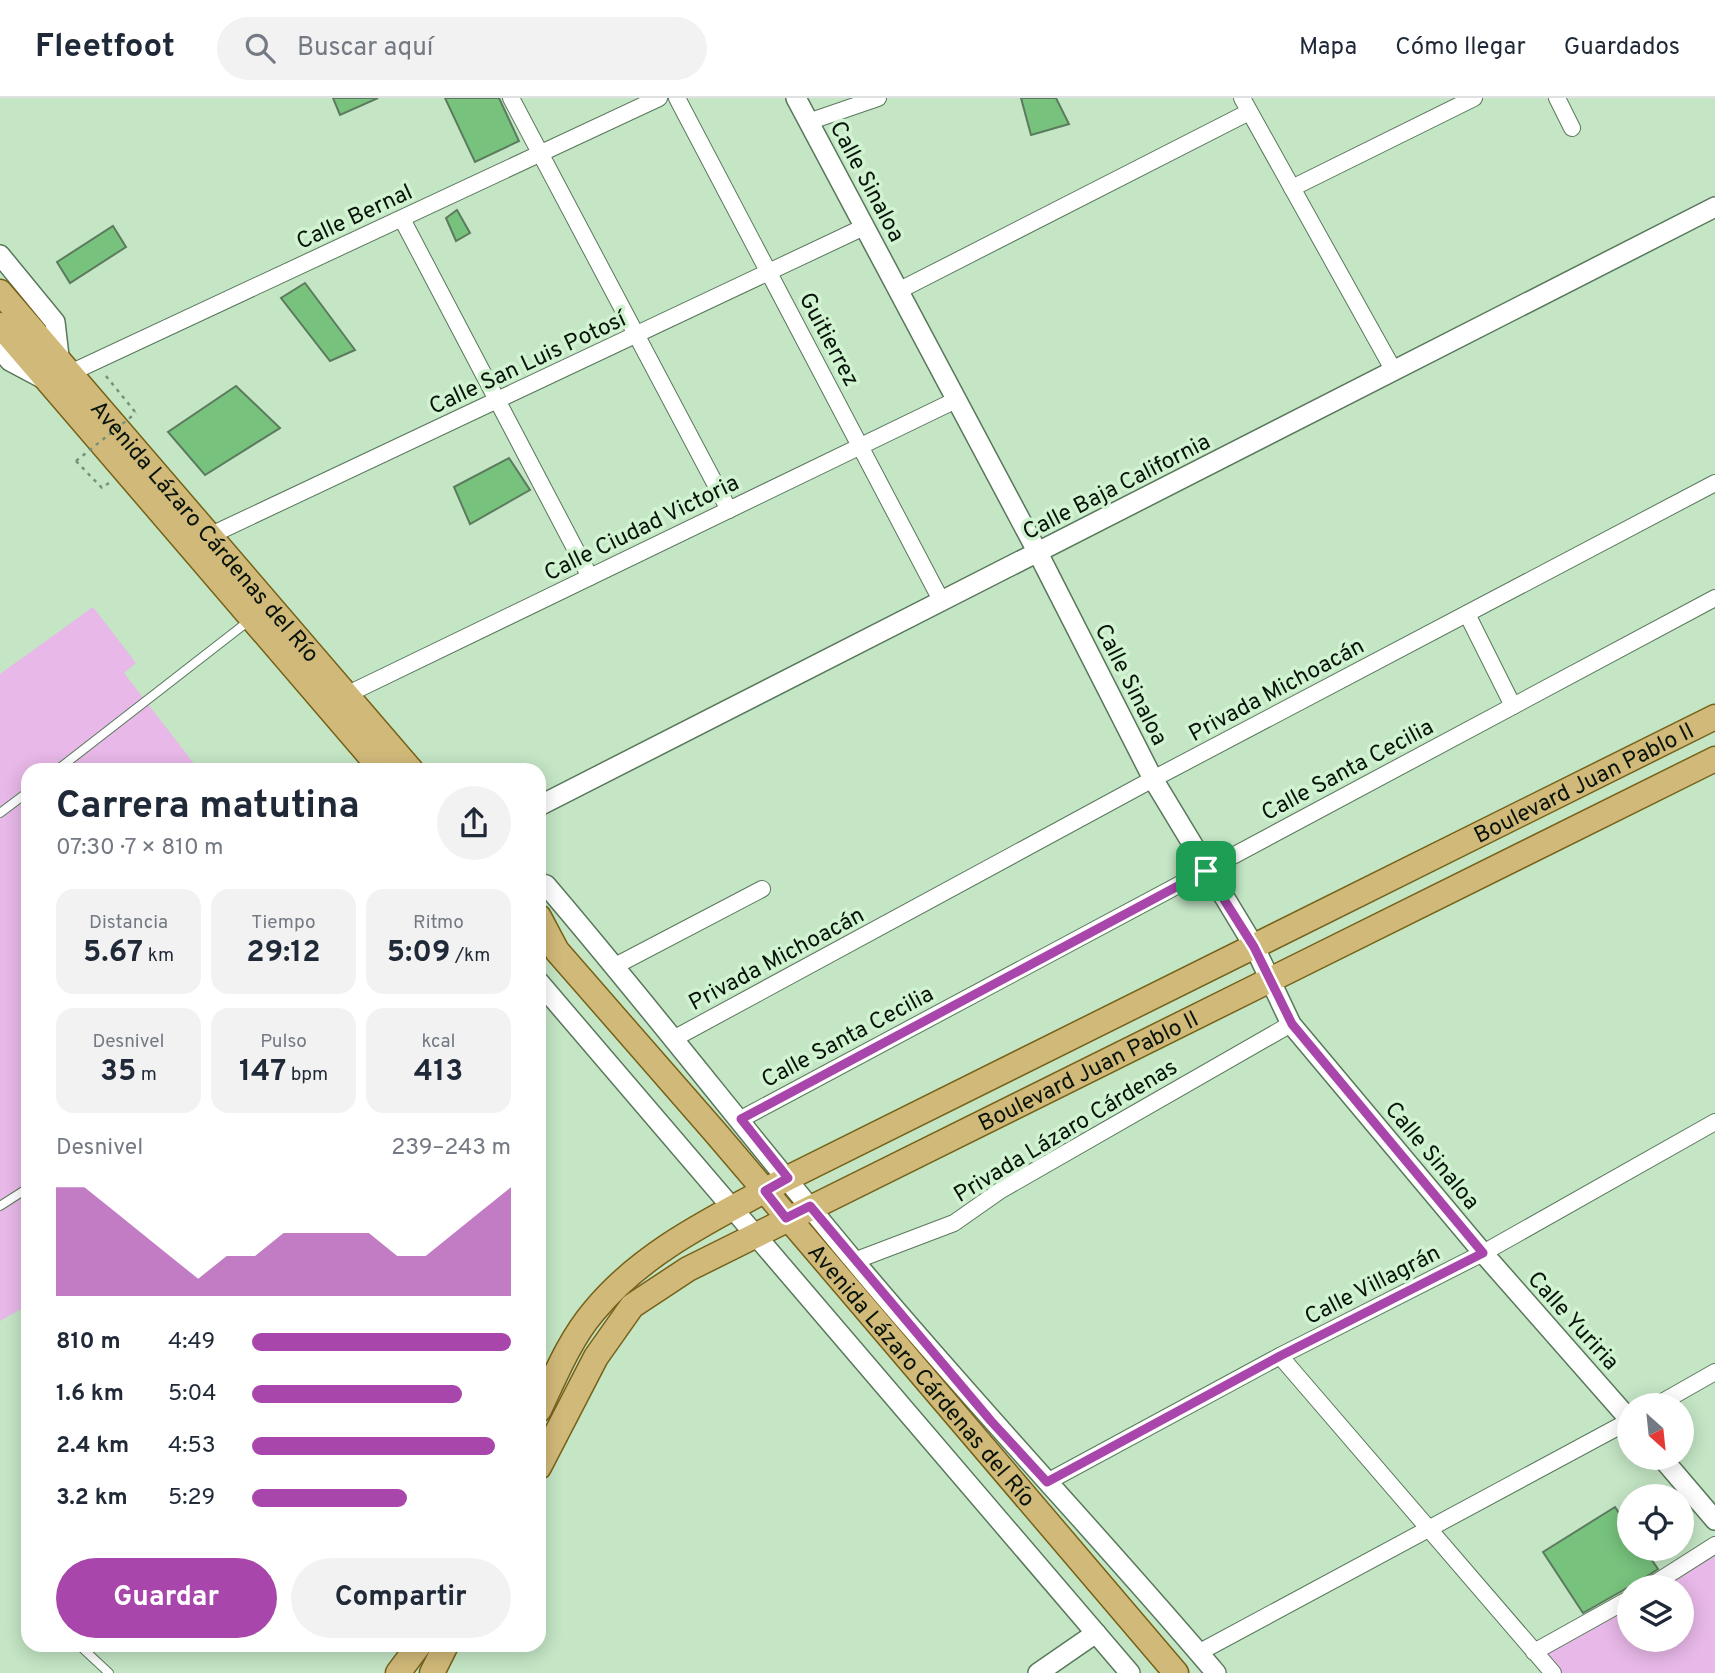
<!DOCTYPE html>
<html lang="es">
<meta charset="utf-8">
<style>
:root{--surface:#fff;--page:#f2f2f3;--text:#1f2937;--muted:#747a83;--line:#e0e1e3;--accent:#a846ac}
body{margin:0;font-family:Overpass,sans-serif;background:var(--page);color:var(--text);height:100vh;display:flex;flex-direction:column;font-size:26px;white-space:nowrap}
*{box-sizing:border-box;margin:0}
p{font-size:23px;color:var(--muted)}
.icon{flex:none;width:38px;height:38px;fill:none;stroke:currentColor;stroke-width:2;stroke-linecap:round;stroke-linejoin:round}
.map{position:relative;flex:1;overflow:hidden}
.details{position:absolute;left:21px;top:665px;width:525px;height:889px;display:flex;flex-direction:column;background:var(--surface);border-radius:21px;box-shadow:0 4px 18px #0003}
.details>*{flex:none}
.needle{width:46px;rotate:153deg}
.controls{position:absolute;left:1617px;top:1295px;display:grid;gap:14px}
.controls a{display:grid;place-items:center;width:77px;height:77px;border-radius:50%;background:var(--surface);box-shadow:0 4px 18px #0003;font-size:35px}
.pin{position:absolute;display:grid;place-items:center;width:60px;height:60px;color:#fff;margin:-30px;border-radius:14px;box-shadow:0 4px 10px #0006}
.round{display:grid;place-items:center;flex:none;width:74px;height:74px;border-radius:37px;background:var(--page)}
.head{display:flex;align-items:center;justify-content:space-between;height:119px;padding:0 35px}
h1{font-size:38px;font-weight:700;line-height:52px}
.metrics{display:grid;grid-template-columns:repeat(3,1fr);gap:10px;height:119px;padding:7px 35px}
.metrics div{display:grid;align-content:center;border-radius:18px;background:var(--page);text-align:center}
.metrics b{font-size:30px;font-weight:700}
.metrics small{font-size:19px;font-weight:400}
.metrics p{font-size:19px}
.chart{height:196px;padding:14px 35px}
.chart p{display:flex;justify-content:space-between}
.chart svg{width:100%;height:126px;margin-top:7px;fill:var(--accent);opacity:.7}
.primary-button{display:flex;gap:14px;margin-top:auto;padding:14px 35px}
.primary-button a{flex:1;height:80px;border-radius:42px;background:var(--accent);color:#fff;font-size:28px;font-weight:700;line-height:80px;text-align:center}
.primary-button a+a{background:var(--page);color:var(--text)}
ul{padding:0 35px;list-style:none;font-size:23px}
li{display:grid;grid-template-columns:112px 84px 1fr;align-items:center;height:52px}
li i{height:18px;border-radius:9px;background:var(--accent)}
header{display:flex;align-items:center;gap:42px;box-sizing:border-box;height:98px;padding:0 35px;background:var(--surface);border-bottom:2px solid var(--line)}
header strong{font-size:33px}
nav{display:flex;gap:38px;margin-inline-start:auto;font-size:24px}
.search{width:490px;height:63px;background:var(--page);display:flex;align-items:center;gap:18px;box-sizing:border-box;padding:0 24px;border-radius:38px;color:var(--muted);font-size:26px}
.map>svg:first-child{display:block}
.green{fill:#e8b8e8}
.building{fill:#77c37d;stroke:#5c7b5e;stroke-width:2}
.lines{fill:none;stroke-linecap:round;stroke-linejoin:round}
.service-casing{stroke:#59785b;stroke-width:10}
.minor-casing{stroke:#59785b;stroke-width:18}
.tertiary-casing{stroke:#59785b;stroke-width:22}
.primary-casing{stroke:#766118;stroke-width:27}
.path{stroke:#789179;stroke-width:2.5;stroke-dasharray:3.5 5;stroke-linecap:butt}
.service{stroke:#fff;stroke-width:8}
.minor{stroke:#fff;stroke-width:16}
.tertiary{stroke:#fff;stroke-width:19}
.primary{stroke:#d1b979;stroke-width:24}
.path-bridge{stroke:#789179;stroke-width:2.5;stroke-dasharray:3.5 5;stroke-linecap:butt}
.route-casing{stroke:#fff;stroke-width:14}
.route{stroke:#a846ac;stroke-width:9}
.labels{text-anchor:middle;stroke-width:7;stroke-linejoin:round;paint-order:stroke}
.street-label{font-size:23px;fill:#081409;stroke:#d1f3d2}
</style>
<header>
<strong>Fleetfoot</strong>
<div class="search"><svg class="icon" aria-label="search" viewBox="0 0 24 24"><circle cx="10" cy="10" r="6"/><path d="M15 15l6 6"/></svg>Buscar aquí</div>
<nav><a>Mapa</a><a>Cómo llegar</a><a>Guardados</a></nav>
</header>
<div class="map">
<svg width="1715" height="1575" viewBox="0 0 1715 1575">
<rect width="100%" height="100%" fill="#c4e6c5"/>
<g class="green">
<path d="M93,509l43,56 -12,10 75,97h-171v535l-28,16v-647z"/>
<path d="M1715,1446v129h-162l-19,-21 95,-57v45h53v-53h-39z"/>
</g>
<g class="building">
<path d="M333,0h45l-38,17z"/>
<path d="M445,0h54l20,43 -44,21z"/>
<path d="M1021,0h35l13,26 -38,11z"/>
<path d="M457,112l13,23 -14,8 -10,-23z"/>
<path d="M113,128l13,21 -56,36 -13,-21z"/>
<path d="M305,185l50,67 -25,11 -49,-63z"/>
<path d="M236,288l44,42 -75,47 -37,-43z"/>
<path d="M509,360l21,32 -60,34 -16,-37z"/>
<path d="M1615,1409l14,21v21h15l14,20 -15,10 -4,8h-10l-46,26 -40,-61z"/>
</g>
<g class="lines">
<g class="service-casing">
<g id="service">
<path d="M57,672l193,-150"/>
<path d="M0,715l28,-21"/>
<path d="M0,1108l28,-18"/>
<path d="M79,1547l30,28"/>
</g>
</g>
<g class="minor-casing">
<g id="minor">
<path d="M511,0l218,412"/>
<path d="M677,0l265,504"/>
<path d="M1242,0l152,273"/>
<path d="M1557,0l15,30"/>
<path d="M808,24l70,-24"/>
<path d="M1292,90l182,-90"/>
<path d="M402,121l188,358"/>
<path d="M898,193l351,-179"/>
<path d="M68,276l591,-276"/>
<path d="M209,438l655,-309"/>
<path d="M1467,516l46,92"/>
<path d="M346,597l610,-295"/>
<path d="M615,868l147,-77"/>
<path d="M675,940l478,-259 562,-296"/>
<path d="M741,1021l974,-521"/>
<path d="M854,1163l100,-38 47,-33 290,-166"/>
<path d="M1280,1258l273,317"/>
<path d="M1657,1307l58,-33"/>
<path d="M1047,1384l233,-126 203,-103 232,-131"/>
<path d="M1649,1489l66,-42"/>
<path d="M1534,1554l95,-53"/>
<path d="M1198,1555l431,-232"/>
</g>
</g>
<g class="tertiary-casing">
<g id="tertiary">
<path d="M796,0l242,455 115,226 101,167 37,78 192,229 146,166"/>
<path d="M0,157l55,67 5,43"/>
<path d="M0,252l10,11 32,17"/>
<path d="M539,708l1176,-599"/>
<path d="M539,785l7,2c106,124 205,253 310,378 116,139 242,271 360,410"/>
<path d="M539,884l591,691"/>
<path d="M1662,1360l53,62"/>
<path d="M1038,1575l58,-40"/>
</g>
</g>
<g class="primary-casing">
<g id="primary">
<path id="s1" d="M0,194l411,478"/>
<path d="M0,227l382,445"/>
<path id="s2" d="M539,819l18,34 158,181 461,541"/>
<path id="s3" d="M539,1312c16,-34 31,-71 55,-99 51,-62 125,-95 194,-133l927,-461"/>
<path id="s4" d="M539,1369l57,-110 36,-51 56,-37 1027,-510"/>
<path d="M398,1575l21,-28"/>
<path d="M432,1575l14,-28"/>
</g>
</g>
<g class="path">
<path d="M106,278l30,37"/>
<path d="M76,363l26,27 7,-5"/>
</g>
<use href="#service" class="service"/>
<use href="#minor" class="minor"/>
<use href="#tertiary" class="tertiary"/>
<use href="#primary" class="primary"/>
<path class="path-bridge" d="M76,363l60,-48"/>
</g>
<g class="lines">
<g class="route-casing">
<path id="route" d="M1206,773l48,76 38,77 191,229 -203,103 -233,126 -56,-61 -181,-215 -24,12 -21,-27 23,-13 -47,-59z"/>
</g>
<use href="#route" class="route"/>
</g>
<g class="labels">
<g class="street-label">
<text transform="translate(868 83) rotate(62)" y="8">Calle Sinaloa</text>
<text transform="translate(354 118) rotate(-25)" y="8">Calle Bernal</text>
<text transform="translate(830 241) rotate(62)" y="8">Guitierrez</text>
<text transform="translate(527 264) rotate(-25)" y="8">Calle San Luis Potosí</text>
<text transform="translate(1116 388) rotate(-27)" y="8">Calle Baja California</text>
<text transform="translate(641 429) rotate(-26)" y="8">Calle Ciudad Victoria</text>
<text dy="8" stroke="none"><textPath href="#s1" startOffset="315">Avenida Lázaro Cárdenas del Río</textPath></text>
<text transform="translate(1132 586) rotate(63)" y="8">Calle Sinaloa</text>
<text transform="translate(1276 591) rotate(-28)" y="8">Privada Michoacán</text>
<text transform="translate(1347 671) rotate(-28)" y="8">Calle Santa Cecilia</text>
<text dy="8" stroke="none"><textPath href="#s3" startOffset="1239">Boulevard Juan Pablo II</textPath></text>
<text transform="translate(776 860) rotate(-28)" y="8">Privada Michoacán</text>
<text transform="translate(847 938) rotate(-28)" y="8">Calle Santa Cecilia</text>
<text dy="8" stroke="none"><textPath href="#s4" startOffset="700">Boulevard Juan Pablo II</textPath></text>
<text transform="translate(1065 1032) rotate(-31)" y="8">Privada Lázaro Cárdenas</text>
<text transform="translate(1433 1057) rotate(50)" y="8">Calle Sinaloa</text>
<text transform="translate(1372 1186) rotate(-27)" y="8">Calle Villagrán</text>
<text transform="translate(1574 1222) rotate(48)" y="8">Calle Yuriria</text>
<text dy="8" stroke="none"><textPath href="#s2" startOffset="598">Avenida Lázaro Cárdenas del Río</textPath></text>
</g>
</g>
</svg>
<div class="controls">
<a><svg class="needle" viewBox="-14 -14 28 28"><path d="M0-13l5 13h-10z" fill="#e53935"/><path d="M0 13l5-13h-10z" fill="#747a83"/></svg></a>
<a><svg class="icon" aria-label="locate" viewBox="0 0 24 24"><circle cx="12" cy="12" r="6"/><path d="M12 2v4M12 18v4M2 12h4M18 12h4"/></svg></a>
<a><svg class="icon" aria-label="layers" viewBox="0 0 24 24"><path d="M12 4l9 5-9 5-9-5zM3 14l9 5 9-5"/></svg></a>
</div>
<div class="pin" style="left:1206px;top:773px;background:#1e9e55"><svg class="icon" aria-label="arrive" viewBox="0 0 24 24"><path d="M6 21V4h12l-3 4 3 4H6"/></svg></div>
<section class="details">
<div class="head"><div><h1>Carrera matutina</h1><p>07:30 · 7 × 810 m</p></div><a class="round"><svg class="icon" aria-label="share" viewBox="0 0 24 24"><path d="M12 15V3M7 8l5-5 5 5M5 13v7h14v-7"/></svg></a></div>
<div class="metrics">
<div><p>Distancia</p><b>5.67<small> km</small></b></div>
<div><p>Tiempo</p><b>29:12</b></div>
<div><p>Ritmo</p><b>5:09<small> /km</small></b></div>
</div>
<div class="metrics">
<div><p>Desnivel</p><b>35<small> m</small></b></div>
<div><p>Pulso</p><b>147<small> bpm</small></b></div>
<div><p>kcal</p><b>413</b></div>
</div>
<div class="chart"><p><span>Desnivel</span>239–243 m</p>
<svg viewBox="0 0 160 44" preserveAspectRatio="none"><path d="M0 44V6L10 6L20 14L30 22L40 30L50 38L60 30L70 30L80 22L90 22L100 22L110 22L120 30L130 30L140 22L150 14L160 6V44z"/></svg>
</div>
<ul>
<li><b>810 m</b>4:49<i style="width:100%"></i></li>
<li><b>1.6 km</b>5:04<i style="width:81%"></i></li>
<li><b>2.4 km</b>4:53<i style="width:94%"></i></li>
<li><b>3.2 km</b>5:29<i style="width:60%"></i></li>
</ul>
<div class="primary-button"><a>Guardar</a><a>Compartir</a></div>
</section>
</div>
